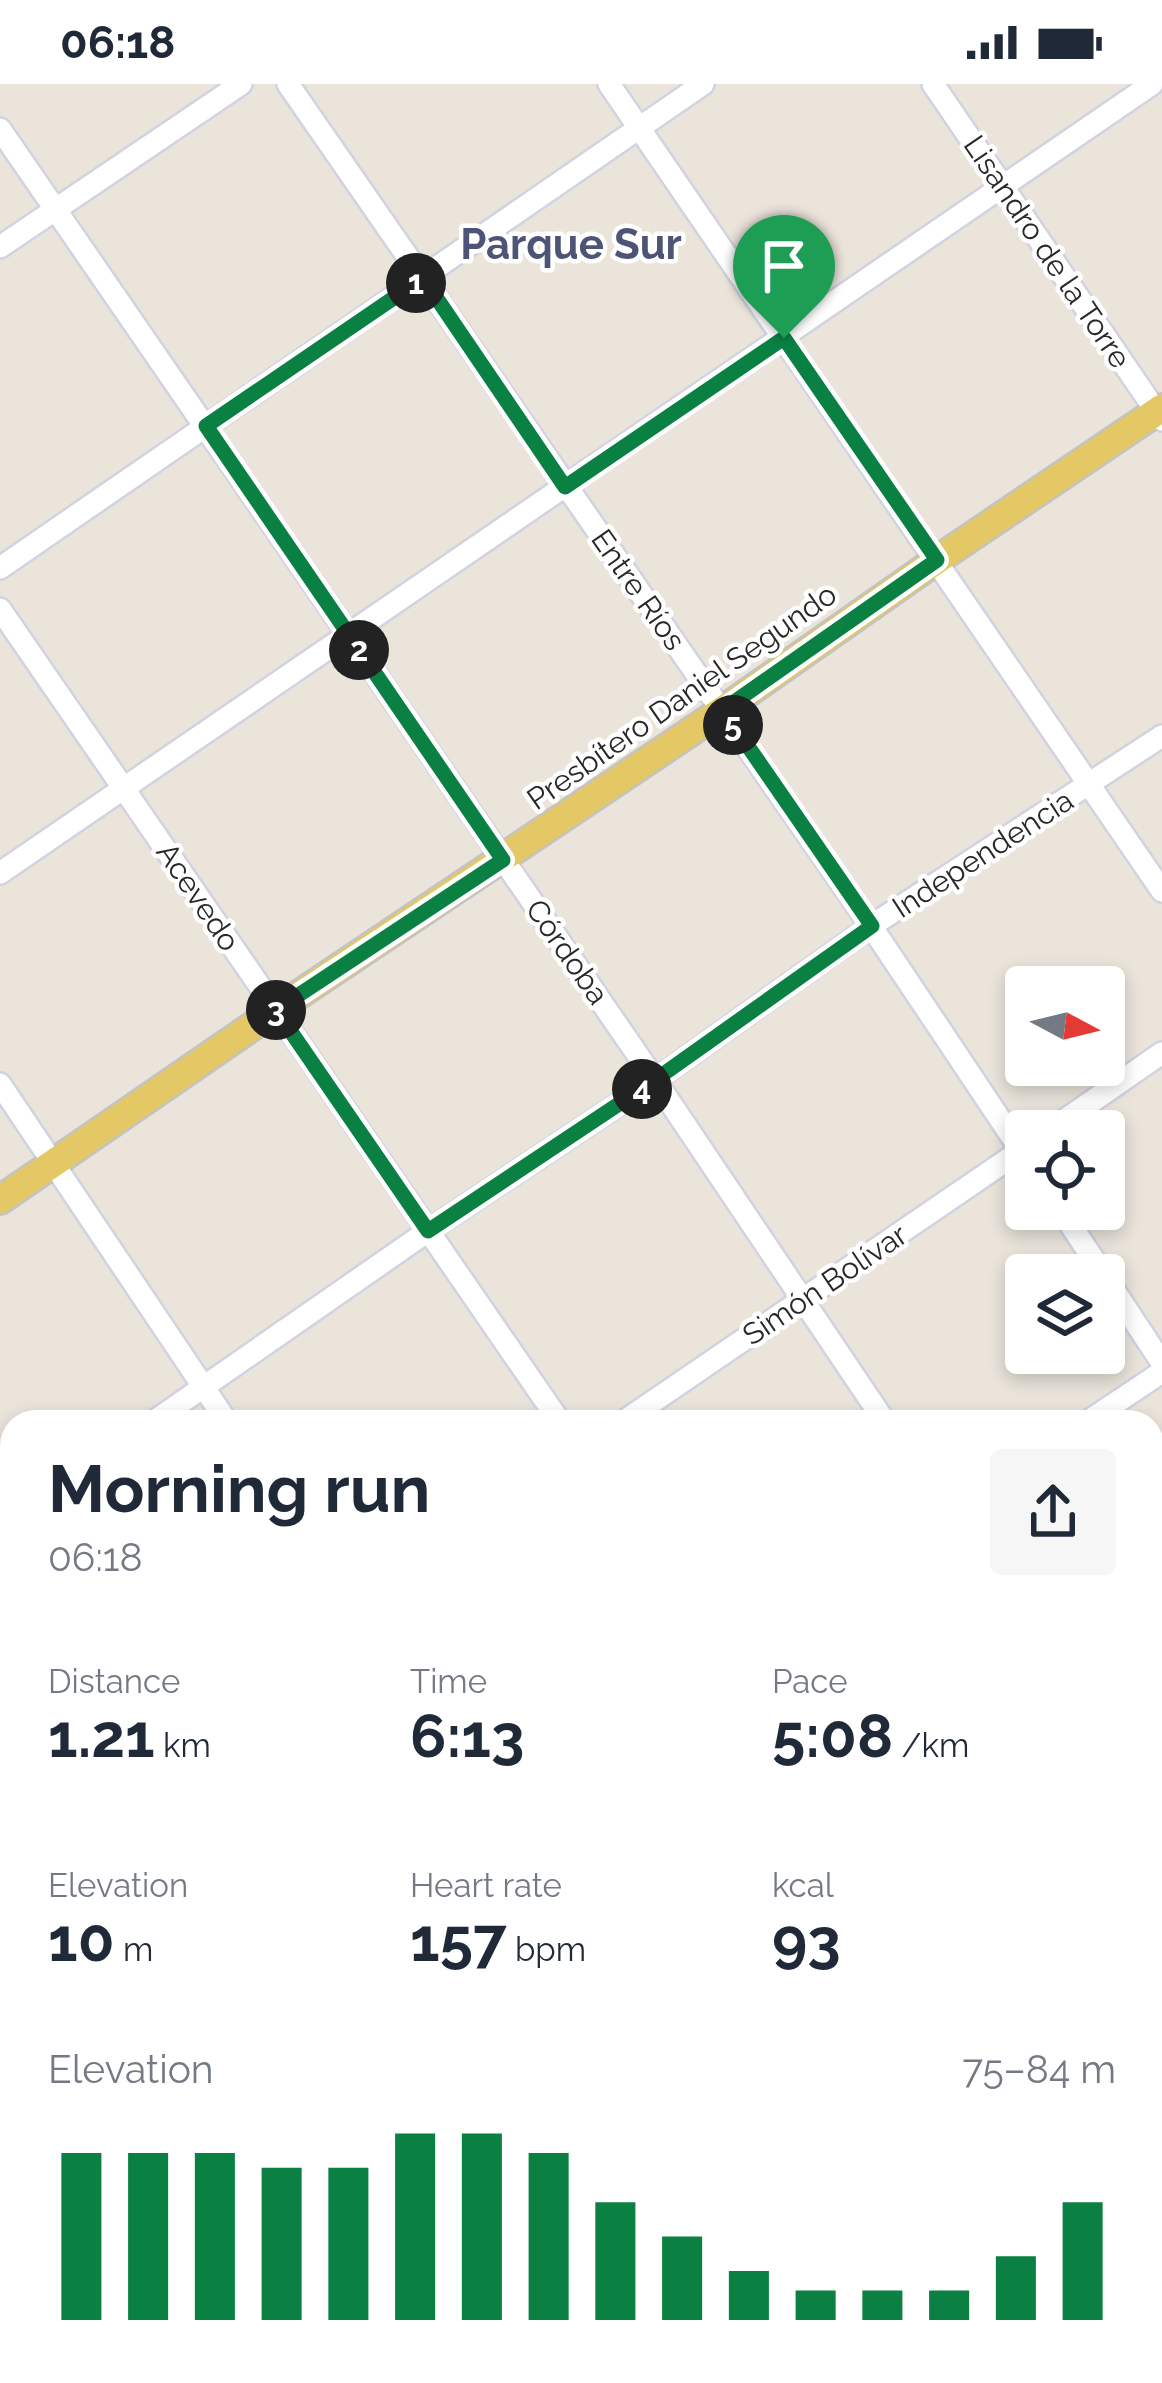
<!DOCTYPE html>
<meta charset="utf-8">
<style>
:root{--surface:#fff;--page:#f6f6f7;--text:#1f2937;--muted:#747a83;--accent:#0b8043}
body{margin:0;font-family:Raleway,sans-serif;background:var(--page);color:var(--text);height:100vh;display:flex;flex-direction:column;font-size:45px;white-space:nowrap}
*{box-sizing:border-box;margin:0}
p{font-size:39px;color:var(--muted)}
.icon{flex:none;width:66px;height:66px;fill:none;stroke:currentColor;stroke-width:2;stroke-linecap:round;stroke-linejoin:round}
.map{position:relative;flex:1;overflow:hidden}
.drawer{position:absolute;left:0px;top:1326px;width:1164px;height:975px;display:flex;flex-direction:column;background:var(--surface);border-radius:36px 36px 0 0;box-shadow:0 6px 18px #0003}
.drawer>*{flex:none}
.needle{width:78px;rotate:97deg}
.tools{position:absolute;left:1005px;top:882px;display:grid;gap:24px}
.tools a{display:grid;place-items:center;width:120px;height:120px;border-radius:12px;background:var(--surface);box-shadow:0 6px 18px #0003;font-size:60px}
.pin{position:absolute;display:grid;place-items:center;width:102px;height:102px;color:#fff;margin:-123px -51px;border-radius:50% 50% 50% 0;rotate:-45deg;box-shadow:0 0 12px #0007}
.pin .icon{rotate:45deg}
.km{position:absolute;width:60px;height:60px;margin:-30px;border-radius:50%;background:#222;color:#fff;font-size:33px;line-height:60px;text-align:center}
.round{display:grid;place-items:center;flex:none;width:126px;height:126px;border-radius:12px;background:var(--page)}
.summary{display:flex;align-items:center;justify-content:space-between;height:204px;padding:0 48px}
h1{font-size:66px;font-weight:700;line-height:90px}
.metrics{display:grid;grid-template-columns:repeat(3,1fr);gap:18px;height:204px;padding:12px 48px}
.metrics div{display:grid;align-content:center}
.metrics b{font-size:60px;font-weight:700}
.metrics small{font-size:33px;font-weight:400}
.metrics p{font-size:33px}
.chart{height:336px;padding:24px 48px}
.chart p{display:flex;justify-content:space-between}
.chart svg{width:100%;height:216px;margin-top:12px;stroke:var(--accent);stroke-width:6}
.status{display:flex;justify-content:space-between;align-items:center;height:84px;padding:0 60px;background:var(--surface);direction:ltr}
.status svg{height:33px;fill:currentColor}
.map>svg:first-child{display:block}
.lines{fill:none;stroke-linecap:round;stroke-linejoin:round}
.minor-casing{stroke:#d1d3e0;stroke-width:26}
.major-casing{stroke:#c3c3c3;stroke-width:32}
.minor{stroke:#fff;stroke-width:21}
.major{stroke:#e4c866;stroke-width:27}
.route-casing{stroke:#fff;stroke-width:24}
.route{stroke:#0b8043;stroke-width:15}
.labels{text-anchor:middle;stroke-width:9;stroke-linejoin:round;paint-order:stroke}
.street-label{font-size:30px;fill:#282828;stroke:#fff}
.district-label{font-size:42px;font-weight:bold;fill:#4d5475;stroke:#fff}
</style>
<div class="status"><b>06:18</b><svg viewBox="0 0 49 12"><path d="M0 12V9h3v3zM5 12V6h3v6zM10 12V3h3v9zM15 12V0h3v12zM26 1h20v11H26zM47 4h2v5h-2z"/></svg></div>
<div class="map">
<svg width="1162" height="2299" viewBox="0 0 1162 2299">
<rect width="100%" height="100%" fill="#eae4db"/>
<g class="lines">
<g class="minor-casing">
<g id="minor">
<path d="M288,0l583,842 155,232"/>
<path d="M609,0l553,807"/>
<path d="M933,0l229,336"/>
<path d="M0,45l655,951 230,342"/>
<path d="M0,163l241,-163"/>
<path d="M0,484l703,-484"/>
<path d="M0,525l560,813"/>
<path d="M0,789l1152,-789"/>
<path d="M0,1000l227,338"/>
<path d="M1049,1047l113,-78"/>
<path d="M1060,1125l44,66"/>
<path d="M1104,1191l58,88"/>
<path d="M153,1338l275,-191 227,-151 216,-154 291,-190"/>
<path d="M623,1338l403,-275"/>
<path d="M1087,1338l75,-50"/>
<path d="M0,1444l12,-8"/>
<path d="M0,1469l12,17"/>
<path d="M1152,1623l10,-7"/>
<path d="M1152,1731l10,14"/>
<path d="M0,1762l12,-9"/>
<path d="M0,1929l12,18"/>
<path d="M1152,1950l10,-6"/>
<path d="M0,2081l12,-8"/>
<path d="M1152,2207l10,14"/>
<path d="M1152,2268l10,-6"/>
<path d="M238,2289l7,10"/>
<path d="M555,2289l7,10"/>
<path d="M875,2289l7,10"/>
<path d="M158,2299l15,-10"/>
<path d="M644,2299l14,-10"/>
<path d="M1106,2299l15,-10"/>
</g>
</g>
<g class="major-casing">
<path id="major" d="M0,1116l276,-190 447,-300 214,-150 225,-152"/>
</g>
<use href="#minor" class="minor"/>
<use href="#major" class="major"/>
</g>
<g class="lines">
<g class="route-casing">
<path id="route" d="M423,194l142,209 219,-149 153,222 -214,150 149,216 -217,154 -227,151 -152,-221 227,-150 -297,-434z"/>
</g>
<use href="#route" class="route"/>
</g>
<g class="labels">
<g class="street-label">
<text transform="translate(1047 168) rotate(56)" y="10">Lisandro de la Torre</text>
<text transform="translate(638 506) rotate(55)" y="10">Entre Ríos</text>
<text transform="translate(682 613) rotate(-35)" y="10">Presbítero Daniel Segundo</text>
<text transform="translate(983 770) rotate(-33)" y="10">Independencia</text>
<text transform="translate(198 813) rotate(56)" y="10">Acevedo</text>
<text transform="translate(567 868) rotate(55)" y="10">Córdoba</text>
<text transform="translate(825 1201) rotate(-34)" y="10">Simón Bolívar</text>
</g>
<g class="district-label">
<text x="571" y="175">Parque Sur</text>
</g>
</g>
</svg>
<div class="tools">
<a><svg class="needle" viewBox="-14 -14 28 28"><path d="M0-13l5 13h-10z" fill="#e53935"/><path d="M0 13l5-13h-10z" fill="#747a83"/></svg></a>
<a><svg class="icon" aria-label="locate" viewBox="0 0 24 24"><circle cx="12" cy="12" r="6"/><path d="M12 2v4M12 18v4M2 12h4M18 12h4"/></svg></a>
<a><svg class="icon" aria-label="layers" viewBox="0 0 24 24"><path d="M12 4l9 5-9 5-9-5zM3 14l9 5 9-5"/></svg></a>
</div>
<div class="pin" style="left:784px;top:254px;background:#1e9e55"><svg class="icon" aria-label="arrive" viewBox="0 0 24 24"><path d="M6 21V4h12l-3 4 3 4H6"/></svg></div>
<b class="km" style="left:416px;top:199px">1</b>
<b class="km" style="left:359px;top:566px">2</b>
<b class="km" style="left:276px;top:926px">3</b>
<b class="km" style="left:642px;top:1005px">4</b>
<b class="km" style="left:733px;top:641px">5</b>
<section class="drawer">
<div class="summary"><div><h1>Morning run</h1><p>06:18</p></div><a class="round"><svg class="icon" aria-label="share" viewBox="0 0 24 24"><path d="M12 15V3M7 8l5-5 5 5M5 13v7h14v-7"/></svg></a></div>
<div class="metrics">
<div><p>Distance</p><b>1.21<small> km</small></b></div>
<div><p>Time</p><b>6:13</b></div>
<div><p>Pace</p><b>5:08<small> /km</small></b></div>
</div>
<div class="metrics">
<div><p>Elevation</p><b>10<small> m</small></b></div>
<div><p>Heart rate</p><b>157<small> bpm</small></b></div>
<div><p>kcal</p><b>93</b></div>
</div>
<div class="chart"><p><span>Elevation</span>75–84 m</p>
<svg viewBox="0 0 160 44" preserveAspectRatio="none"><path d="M5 44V10M15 44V10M25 44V10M35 44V13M45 44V13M55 44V6M65 44V6M75 44V10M85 44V20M95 44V27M105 44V34M115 44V38M125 44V38M135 44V38M145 44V31M155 44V20"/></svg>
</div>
</section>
</div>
